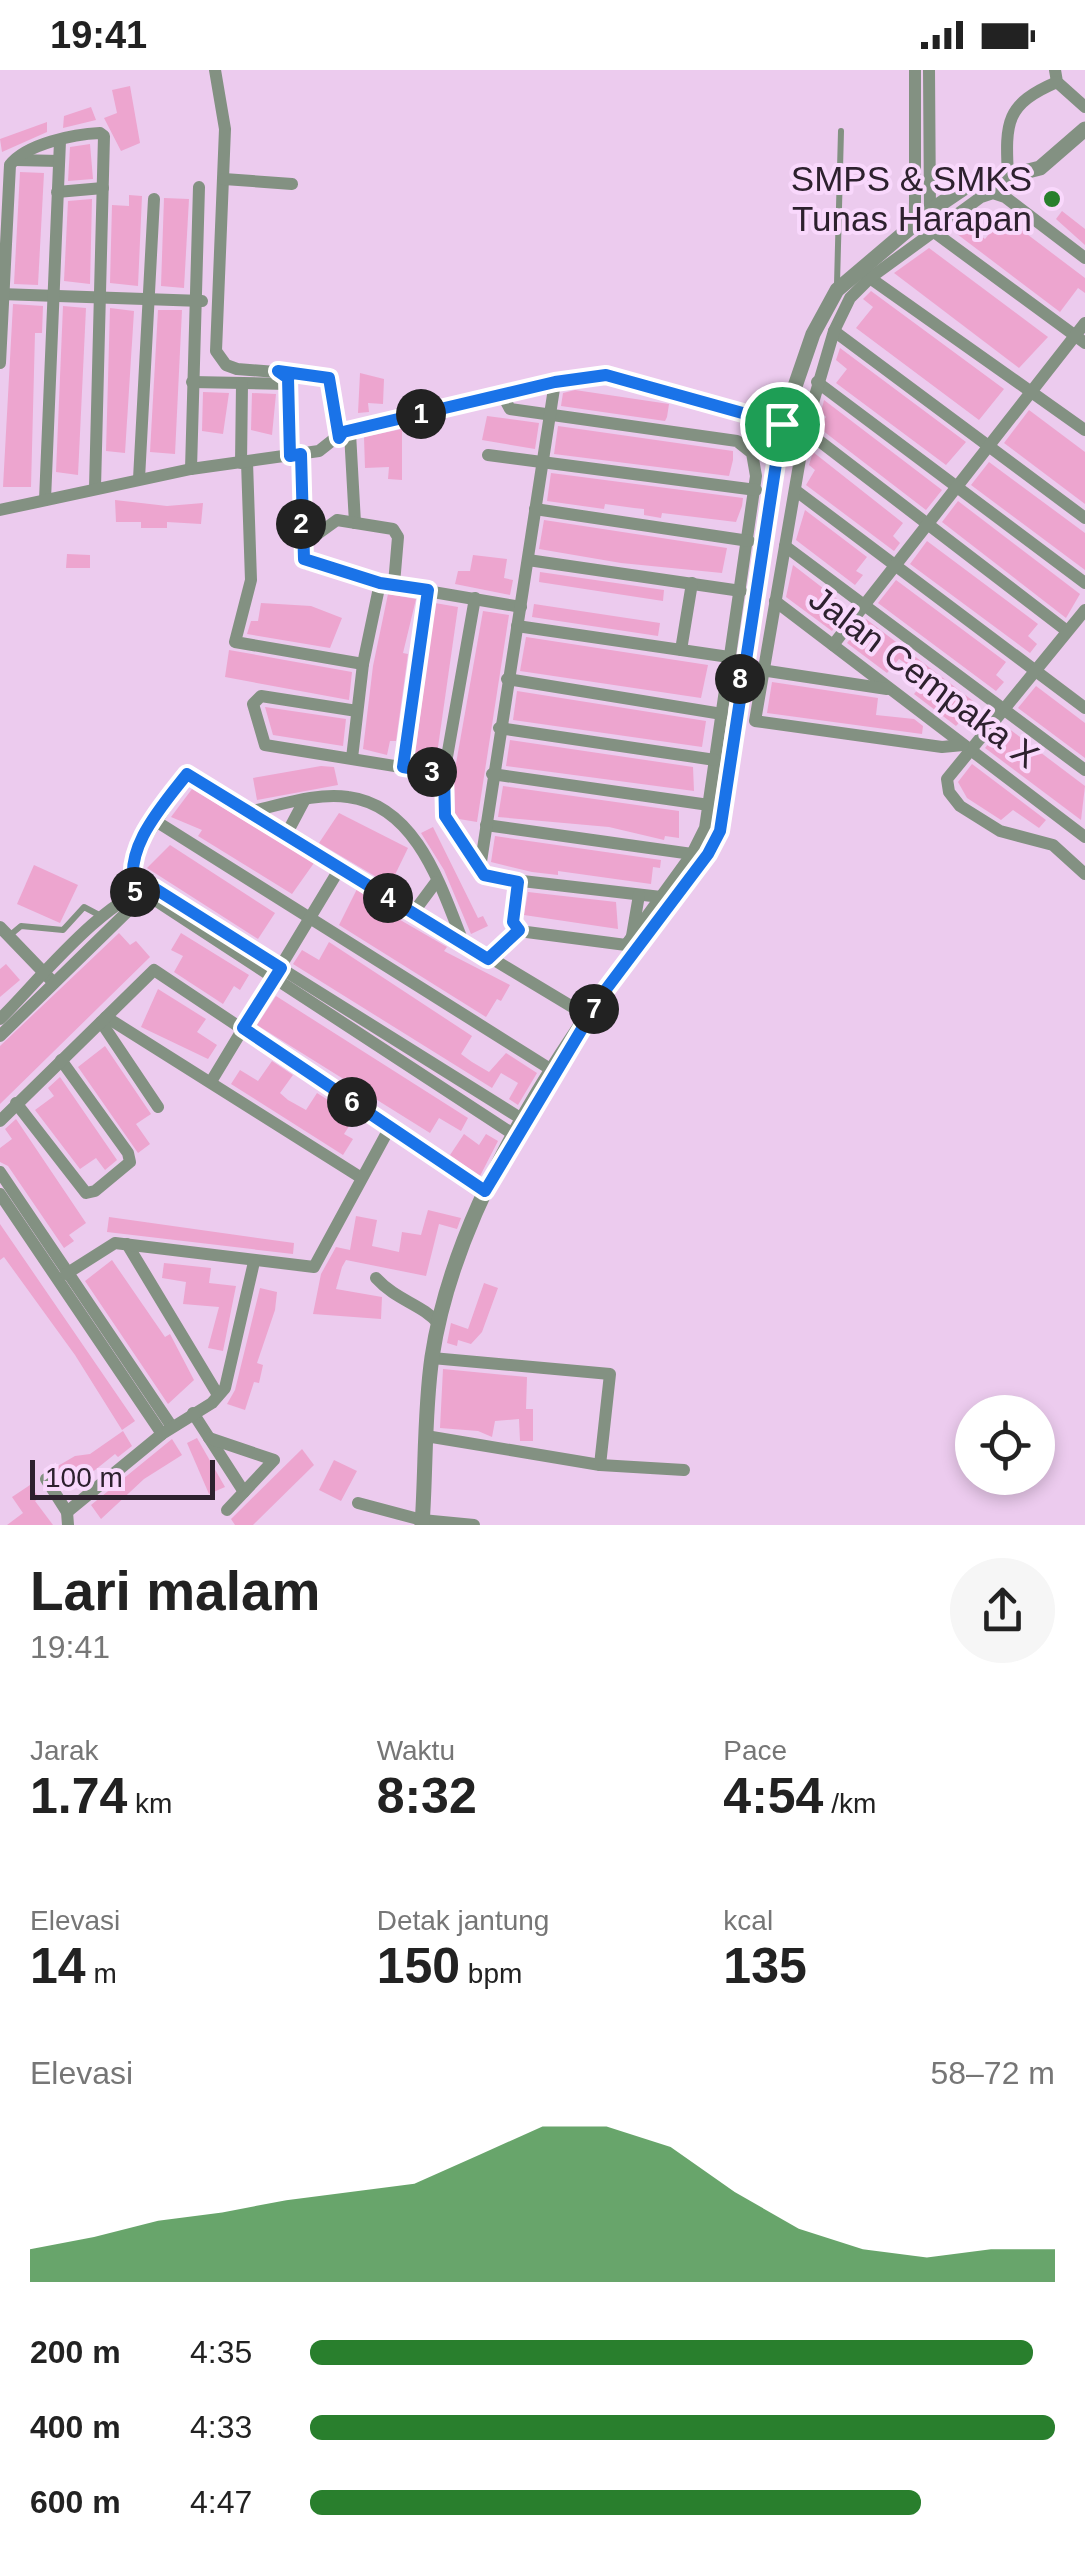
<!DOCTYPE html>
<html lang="id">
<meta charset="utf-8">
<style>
:root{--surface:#fff;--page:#f6f6f6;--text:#222;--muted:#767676;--accent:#297f2d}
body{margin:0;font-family:Helvetica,sans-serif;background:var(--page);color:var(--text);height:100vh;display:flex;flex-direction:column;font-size:38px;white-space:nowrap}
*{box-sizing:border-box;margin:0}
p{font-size:32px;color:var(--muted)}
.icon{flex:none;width:55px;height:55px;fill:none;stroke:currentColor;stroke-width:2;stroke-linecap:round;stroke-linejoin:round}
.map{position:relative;height:1455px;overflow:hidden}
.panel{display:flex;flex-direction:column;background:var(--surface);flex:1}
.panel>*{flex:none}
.fabs{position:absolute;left:955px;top:1325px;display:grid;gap:20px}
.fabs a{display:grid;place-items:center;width:100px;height:100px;border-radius:50%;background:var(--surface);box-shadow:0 5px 15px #0003;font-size:50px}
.scale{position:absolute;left:30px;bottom:25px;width:185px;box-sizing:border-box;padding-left:10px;border:5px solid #2d212e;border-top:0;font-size:28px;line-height:35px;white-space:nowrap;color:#2d212e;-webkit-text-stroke:8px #f9d8fc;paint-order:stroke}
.pin{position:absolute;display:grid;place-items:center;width:85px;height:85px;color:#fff;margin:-42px;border:5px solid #fff;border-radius:50%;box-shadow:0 2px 10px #0007}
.km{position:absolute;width:50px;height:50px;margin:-25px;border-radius:50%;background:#222;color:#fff;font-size:28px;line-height:50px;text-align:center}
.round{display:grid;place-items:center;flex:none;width:105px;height:105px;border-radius:52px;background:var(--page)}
.summary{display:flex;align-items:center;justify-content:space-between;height:170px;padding:0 30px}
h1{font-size:55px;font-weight:800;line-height:75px}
.figures{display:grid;grid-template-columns:repeat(3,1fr);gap:15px;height:170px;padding:10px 30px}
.figures div{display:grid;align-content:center}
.figures b{font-size:50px;font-weight:800}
.figures small{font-size:28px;font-weight:400}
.figures p{font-size:28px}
.chart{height:280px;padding:20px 30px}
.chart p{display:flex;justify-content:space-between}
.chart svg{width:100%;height:180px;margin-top:10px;fill:var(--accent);opacity:.7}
ul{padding:0 30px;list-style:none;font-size:32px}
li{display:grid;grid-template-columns:160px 120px 1fr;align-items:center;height:75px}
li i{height:25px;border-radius:12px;background:var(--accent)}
.status{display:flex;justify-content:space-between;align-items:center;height:70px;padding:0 50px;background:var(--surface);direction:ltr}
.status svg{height:28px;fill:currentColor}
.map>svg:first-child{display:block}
.building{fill:#eda5cf}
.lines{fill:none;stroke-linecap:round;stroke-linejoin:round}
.service{stroke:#839182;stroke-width:6}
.minor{stroke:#839182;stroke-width:12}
.tertiary{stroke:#839182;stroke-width:15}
.route-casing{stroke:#fff;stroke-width:20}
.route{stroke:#1a73e8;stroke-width:12}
.poi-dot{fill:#297f2d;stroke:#f9d8fc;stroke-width:4}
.labels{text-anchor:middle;stroke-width:8;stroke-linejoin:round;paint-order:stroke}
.poi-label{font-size:35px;fill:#2d212e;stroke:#f9d8fc;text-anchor:end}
.street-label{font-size:35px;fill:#2d212e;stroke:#f9d8fc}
</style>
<div class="status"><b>19:41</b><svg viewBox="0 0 49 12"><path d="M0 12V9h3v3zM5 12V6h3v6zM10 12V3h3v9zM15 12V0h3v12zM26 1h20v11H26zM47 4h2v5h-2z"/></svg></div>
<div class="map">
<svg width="1085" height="1455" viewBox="0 0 1085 1455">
<rect width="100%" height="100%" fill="#eccbee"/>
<g class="building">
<path d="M130,16l10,57 -19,8 -17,-33 13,-5 -5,-23z"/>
<path d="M91,37l5,13 -33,8 1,-12z"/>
<path d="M47,52v10l-45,20 -2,-13z"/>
<path d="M90,74l3,35 -25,2 2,-34z"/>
<path d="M20,102l24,1 -6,112 -24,-1z"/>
<path d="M129,125l13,1 -4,90 -28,-3 2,-78 17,1z"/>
<path d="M164,128l25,1 -5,89 -23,-2z"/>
<path d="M92,129l-2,85 -26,-3 4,-80z"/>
<path d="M1062,141l23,18v16l-29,-26z"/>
<path d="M1003,146l82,62v15l-7,-5 -18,24 -103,-78 8,-10 20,15z"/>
<path d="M929,178l119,89 -29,31 -125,-95z"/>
<path d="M871,221l133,98 -25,31 -123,-92 17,-21 -10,-8z"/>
<path d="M13,234l30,2 -1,27h-7l-4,154h-28z"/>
<path d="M63,236l23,2 -8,167 -22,-3z"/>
<path d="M110,238l24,3 -9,142 -19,-2z"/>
<path d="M158,240h24l-7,144 -25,-2z"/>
<path d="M840,278l126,94 -20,23 -110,-82 11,-14 -11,-9z"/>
<path d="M360,303l24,6 -1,25 -15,-1 1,9 -11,1z"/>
<path d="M575,320l94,14 -2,13 -2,4 -104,-15 2,-13z"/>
<path d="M203,322l26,1 -6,41 -21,-3z"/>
<path d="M252,323l24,1 -4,41 -21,-5z"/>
<path d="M824,330l118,90 -16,20 -108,-83 8,-10 -5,-5z"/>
<path d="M1029,340l56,42v52l-81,-61z"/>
<path d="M487,346l52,7 -4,26 -53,-9z"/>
<path d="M558,356l175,25v9l-4,16 -175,-22z"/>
<path d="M402,359v51l-14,-1 1,-12 -24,1 -1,-31z"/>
<path d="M813,382l90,71 -10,13 7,7 -6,8 -88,-66 9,-15 -6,-5z"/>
<path d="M989,392l96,71v37l-114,-85z"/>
<path d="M551,403l192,25 -1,8 -6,16 -74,-9 -1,5 -17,-3v-6l-10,-1 -29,-4 -1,5 -57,-8z"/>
<path d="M115,430l52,6 36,-3 -2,21 -34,-2v6h-26v-6h-25z"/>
<path d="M958,431l122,93 -14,24 -124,-96z"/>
<path d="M805,440l62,47 -11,14 7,4 -8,10 -59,-45z"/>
<path d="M544,450l183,28 -5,25 -101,-10 -82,-14z"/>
<path d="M927,471l111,83 -10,12 9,8 -7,9 -120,-89z"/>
<path d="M67,484l23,1v13h-24z"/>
<path d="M473,485l34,4 -3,19 9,2 -3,15 -55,-11 3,-13h12z"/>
<path d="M793,495l48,37 -11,14 8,6 -6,9 -46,-34z"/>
<path d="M540,502l124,18 -1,11 -124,-19z"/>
<path d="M896,510l110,82 -10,13 8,7 -8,9 -118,-88z"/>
<path d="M388,524l28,5 -13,54 5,1 -12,87h-6l-3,14 -24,-6 10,-83z"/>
<path d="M261,533l50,3 31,12 -12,30 -83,-14 4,-13h7z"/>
<path d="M435,533l23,4 -22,154 -21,-6z"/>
<path d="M534,534l126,19 -2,13 -126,-19z"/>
<path d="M483,541l26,4 -32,207 -18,-3 -4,-6 -1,-38z"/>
<path d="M866,549l111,85 -21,22 -42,-32 12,-14 -21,-17 -6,-4 -12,14 -40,-30z"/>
<path d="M526,567l182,28 -7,33 -181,-27z"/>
<path d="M229,580l123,22 -3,28 -124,-23z"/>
<path d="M772,612l106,16 -2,17 38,4 9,7 -1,8 -155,-21z"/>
<path d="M1036,616l49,37v35l-67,-50z"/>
<path d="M517,621l189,30 -4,26 -189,-27z"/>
<path d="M265,637l81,12 -3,27 -70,-11z"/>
<path d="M1004,655l81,61 -4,34 -96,-72z"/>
<path d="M510,670l183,27 1,24 -188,-25z"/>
<path d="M972,694l74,56 -7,8 -26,-18 -12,10 -34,-22 -9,-16z"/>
<path d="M321,696l13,1 4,18 -81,15 -4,-22z"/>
<path d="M503,716l176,25v27l-14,-2 -1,4 -55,-13 -111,-10z"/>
<path d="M192,719l122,74 -22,31 -94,-58 4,-6 -31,-13z"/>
<path d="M339,743l69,35 -18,37 -71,-42z"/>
<path d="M433,757l45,91 5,-2 5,10 -17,8 -27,-64 -23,-37z"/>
<path d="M495,766l166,24 -1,8 -7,-1 -2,17 -93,-13v4l-26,-3 -41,-10z"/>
<path d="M170,775l105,68 -17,26 -111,-71z"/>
<path d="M34,795l44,20 -18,38 -43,-19z"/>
<path d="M357,819l26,21 64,37 -3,4 66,34 -9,16 -4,-2 -11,18 -147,-92z"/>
<path d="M528,822l88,10 2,27 -94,-14z"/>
<path d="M119,863l11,12 6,-4 14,16 -150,147v-58z"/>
<path d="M181,863l68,42 -9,15 -6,-4 -11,18 -49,-32 9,-16 -12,-6z"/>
<path d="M329,872l143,94 -11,18 11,8 17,10 17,-19 31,20 -19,32 -9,-6 9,-16 -17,-10 -9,15 -199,-124 9,-14 17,10z"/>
<path d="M6,894l14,16 -20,17v-28z"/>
<path d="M158,919l48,30 -9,13 20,13 -9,14 -67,-32z"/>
<path d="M276,926l192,122 -7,13 -22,-13 -9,15 -173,-108z"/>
<path d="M105,976l46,68 -15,10 14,20 -12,9 -60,-86z"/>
<path d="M272,991l21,14 -13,18 8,7 18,10 11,-17 38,24 -11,17 9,5 -10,16 -112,-71 9,-14 18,11z"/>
<path d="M60,1007l57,83 -12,10 -9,-12 -16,11 -45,-59 19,-14 -6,-8z"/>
<path d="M16,1049l70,104 -17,12 5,6 -10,7 -56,-82 -8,-4v-14l12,-9 -7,-10z"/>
<path d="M464,1064l15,11 7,-11 12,7 -18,35 -30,-21z"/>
<path d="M428,1140l33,8 -4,11 -18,-5 -13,52 -80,-16 -4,7 -6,22 46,8 -1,22 -68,-5 8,-40 15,-27 14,3 6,-34 21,4 -5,26 27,6 3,-20 19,3z"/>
<path d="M109,1147l185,26 -1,11 -186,-22z"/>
<path d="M0,1154l135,197 -13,9 -47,-75 -71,-98 -4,3z"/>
<path d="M112,1190l53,77 5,-3 24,46 -26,24 -83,-123z"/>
<path d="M164,1193l47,5 -2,15 27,3 -13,65 -15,-3 11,-41 -36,-3 3,-22 -24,-4z"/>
<path d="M484,1213l14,5 -16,44 -11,12 -13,-4 -1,6 -10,-3 4,-20 17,6z"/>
<path d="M260,1218l17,4 -2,18 -18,53 6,2 -4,18 -5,-1 -9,28 -18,-6 8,-14z"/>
<path d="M443,1299l84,8 -1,32h7v32h-13l-1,-22 -24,2 -3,16 -14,-6 -38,-3z"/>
<path d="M123,1361l9,15 -14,11 -3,-3 -45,36 -6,-1 -13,-19 24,-14 15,-2z"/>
<path d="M197,1368l28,49 -16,7 -22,-51z"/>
<path d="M172,1369l10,16 -38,24 -43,40 -10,-14z"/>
<path d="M302,1379l12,16 -61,60h-18l-4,-6z"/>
<path d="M334,1390l23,11 -16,30 -22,-11z"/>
<path d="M30,1415l9,13 -4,3 18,24h-46l16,-12 -11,-16z"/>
</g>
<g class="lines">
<g class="service">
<path d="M837,214l4,-153"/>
<path d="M9,866l12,-10 42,4 21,-23 17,9"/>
</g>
<g class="minor">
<path d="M215,0l10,59 -9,222 10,14 11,4 90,7 12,62"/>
<path d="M915,0v153"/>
<path d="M929,0l1,141"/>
<path d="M1055,0l2,12 28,25"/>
<path d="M16,90l43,1"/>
<path d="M1008,106c-3,-55 -2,-72 49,-94"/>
<path d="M224,109l68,5"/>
<path d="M57,122l46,-4"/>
<path d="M934,162l151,111"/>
<path d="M870,208l215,152"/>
<path d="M0,224l202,7"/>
<path d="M834,261l251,187"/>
<path d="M0,293l10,-198c16,-21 64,-31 90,-32l4,3 -9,352"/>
<path d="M192,312l96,2 2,73"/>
<path d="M817,312l268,201"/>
<path d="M502,324l8,15 227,32 15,12 4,23 -51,352 -13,26 -66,91 -107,-14"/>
<path d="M805,360l262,201"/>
<path d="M350,363l5,90"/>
<path d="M301,385v91"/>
<path d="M488,385l268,35"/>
<path d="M247,392l4,118 -16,62 128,22"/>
<path d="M241,393l1,-79"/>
<path d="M191,399l8,-282"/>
<path d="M139,409l15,-280"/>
<path d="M795,420l290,218"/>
<path d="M45,430l15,-359"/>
<path d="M535,439l214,32"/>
<path d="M0,440l191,-41 128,-18 24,-19 249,-56 36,2 154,46"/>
<path d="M785,476l300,224"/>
<path d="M528,490l213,31"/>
<path d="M380,513l-72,-19 -7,-18 36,-26 56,9 5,8 -4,47"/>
<path d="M775,531l310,236"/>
<path d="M1085,540l-138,169 2,13 11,14 40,25 53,14 32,29"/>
<path d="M517,556l212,31"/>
<path d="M833,575l252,-322"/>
<path d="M681,580l11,-67"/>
<path d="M761,600l126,19"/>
<path d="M507,609l215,35"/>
<path d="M357,641l-96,-15 -8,8 12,41 179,29 1,42 42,61 174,20"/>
<path d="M499,658l216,32"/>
<path d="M963,675l-21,2 -187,-26 50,-291 29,-99 16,-33 20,-20 111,-81 12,-4 12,4 80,61"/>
<path d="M352,688l11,-94 17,-81 141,24"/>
<path d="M403,697l24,-177"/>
<path d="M444,704l31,-176"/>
<path d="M492,704l217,31"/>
<path d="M248,742c30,-6 68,-20 100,-15 69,9 93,90 115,145"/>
<path d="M154,750l401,252"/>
<path d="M486,755l206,29"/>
<path d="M286,765l18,-34"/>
<path d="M480,798l75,-486"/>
<path d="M518,812l-5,40 6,9"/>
<path d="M136,823l-7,-17 2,-16 56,-85 402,242"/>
<path d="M413,843l23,-31"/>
<path d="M0,857l52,54"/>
<path d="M632,866l7,-41"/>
<path d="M488,889l31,-28"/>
<path d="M106,947l254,160"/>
<path d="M0,949c33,-32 110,-128 154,-130l371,232"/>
<path d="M101,952l57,85"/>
<path d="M0,966l131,-128 24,-8 361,236"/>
<path d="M212,1010l128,-212"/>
<path d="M16,1033l70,90 9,-2 35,-29 -2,-9 -67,-93"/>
<path d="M0,1051l154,-151 331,221"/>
<path d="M0,1102l172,255"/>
<path d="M0,1124l162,240"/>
<path d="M127,1174l91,151"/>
<path d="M66,1204l49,-31 199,24 76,-140"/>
<path d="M376,1208c21,23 46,26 63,46"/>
<path d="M432,1288l178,16 -10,91"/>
<path d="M193,1343l51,79"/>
<path d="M426,1366l174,29 84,5"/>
<path d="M209,1368l65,22 -47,50"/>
<path d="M46,1409l21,33 1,13"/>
<path d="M358,1433l64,17 52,5"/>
<path d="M67,1442l95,-78 50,-31 13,-15 29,-126"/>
</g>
<path class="tertiary" d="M422,1455c4,-55 2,-113 10,-168 27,-179 166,-363 276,-503l12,-23 62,-407 31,-90 24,-44 93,-79 37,-25 73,-18 45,-39"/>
</g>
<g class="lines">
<g class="route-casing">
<path id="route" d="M278,301l51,7 10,60 4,-6 212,-50 51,-7 176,49 -62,407 -12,23 -104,138 -119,199 -242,-163 38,-60 -127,-80 -18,5c-15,-42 25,-86 51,-119l301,185 31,-29 -6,-8 5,-40 -34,-7 -39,-59 -1,-42 -41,-7 25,-177 -48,-7 -76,-24 -3,-105 -11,2 -2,-78z"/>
</g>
<use href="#route" class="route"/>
</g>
<circle class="poi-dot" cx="1052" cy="129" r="10"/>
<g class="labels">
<g class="poi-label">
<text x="1032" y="121">SMPS &amp; SMKS<tspan x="1032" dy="40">Tunas Harapan</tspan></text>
</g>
<g class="street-label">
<text transform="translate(924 607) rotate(37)" y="12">Jalan Cempaka X</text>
</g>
</g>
</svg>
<div class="fabs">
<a><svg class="icon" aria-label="locate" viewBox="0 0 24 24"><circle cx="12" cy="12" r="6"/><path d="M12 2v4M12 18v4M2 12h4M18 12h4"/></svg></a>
</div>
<div class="scale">100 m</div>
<div class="pin" style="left:782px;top:354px;background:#1e9e55"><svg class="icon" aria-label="arrive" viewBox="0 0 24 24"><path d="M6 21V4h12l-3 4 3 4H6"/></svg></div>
<b class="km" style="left:421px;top:344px">1</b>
<b class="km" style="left:301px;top:454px">2</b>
<b class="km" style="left:432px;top:702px">3</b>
<b class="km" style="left:388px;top:828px">4</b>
<b class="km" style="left:135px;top:822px">5</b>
<b class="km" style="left:352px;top:1032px">6</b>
<b class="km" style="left:594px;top:939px">7</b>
<b class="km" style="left:740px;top:609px">8</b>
</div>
<section class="panel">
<div class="summary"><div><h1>Lari malam</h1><p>19:41</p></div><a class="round"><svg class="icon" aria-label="share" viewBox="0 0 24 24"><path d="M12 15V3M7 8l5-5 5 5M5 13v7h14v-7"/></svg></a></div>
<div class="figures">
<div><p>Jarak</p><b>1.74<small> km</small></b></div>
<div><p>Waktu</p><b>8:32</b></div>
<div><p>Pace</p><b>4:54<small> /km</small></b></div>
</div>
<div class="figures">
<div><p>Elevasi</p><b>14<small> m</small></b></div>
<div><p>Detak jantung</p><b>150<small> bpm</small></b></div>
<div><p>kcal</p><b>135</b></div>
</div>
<div class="chart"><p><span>Elevasi</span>58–72 m</p>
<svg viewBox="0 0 160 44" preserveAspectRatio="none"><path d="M0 44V36L10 33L20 29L30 27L40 24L50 22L60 20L70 13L80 6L90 6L100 11L110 22L120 31L130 36L140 38L150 36L160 36V44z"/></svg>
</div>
<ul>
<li><b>200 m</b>4:35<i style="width:97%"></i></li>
<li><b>400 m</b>4:33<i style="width:100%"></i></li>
<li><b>600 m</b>4:47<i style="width:82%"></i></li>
</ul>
</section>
